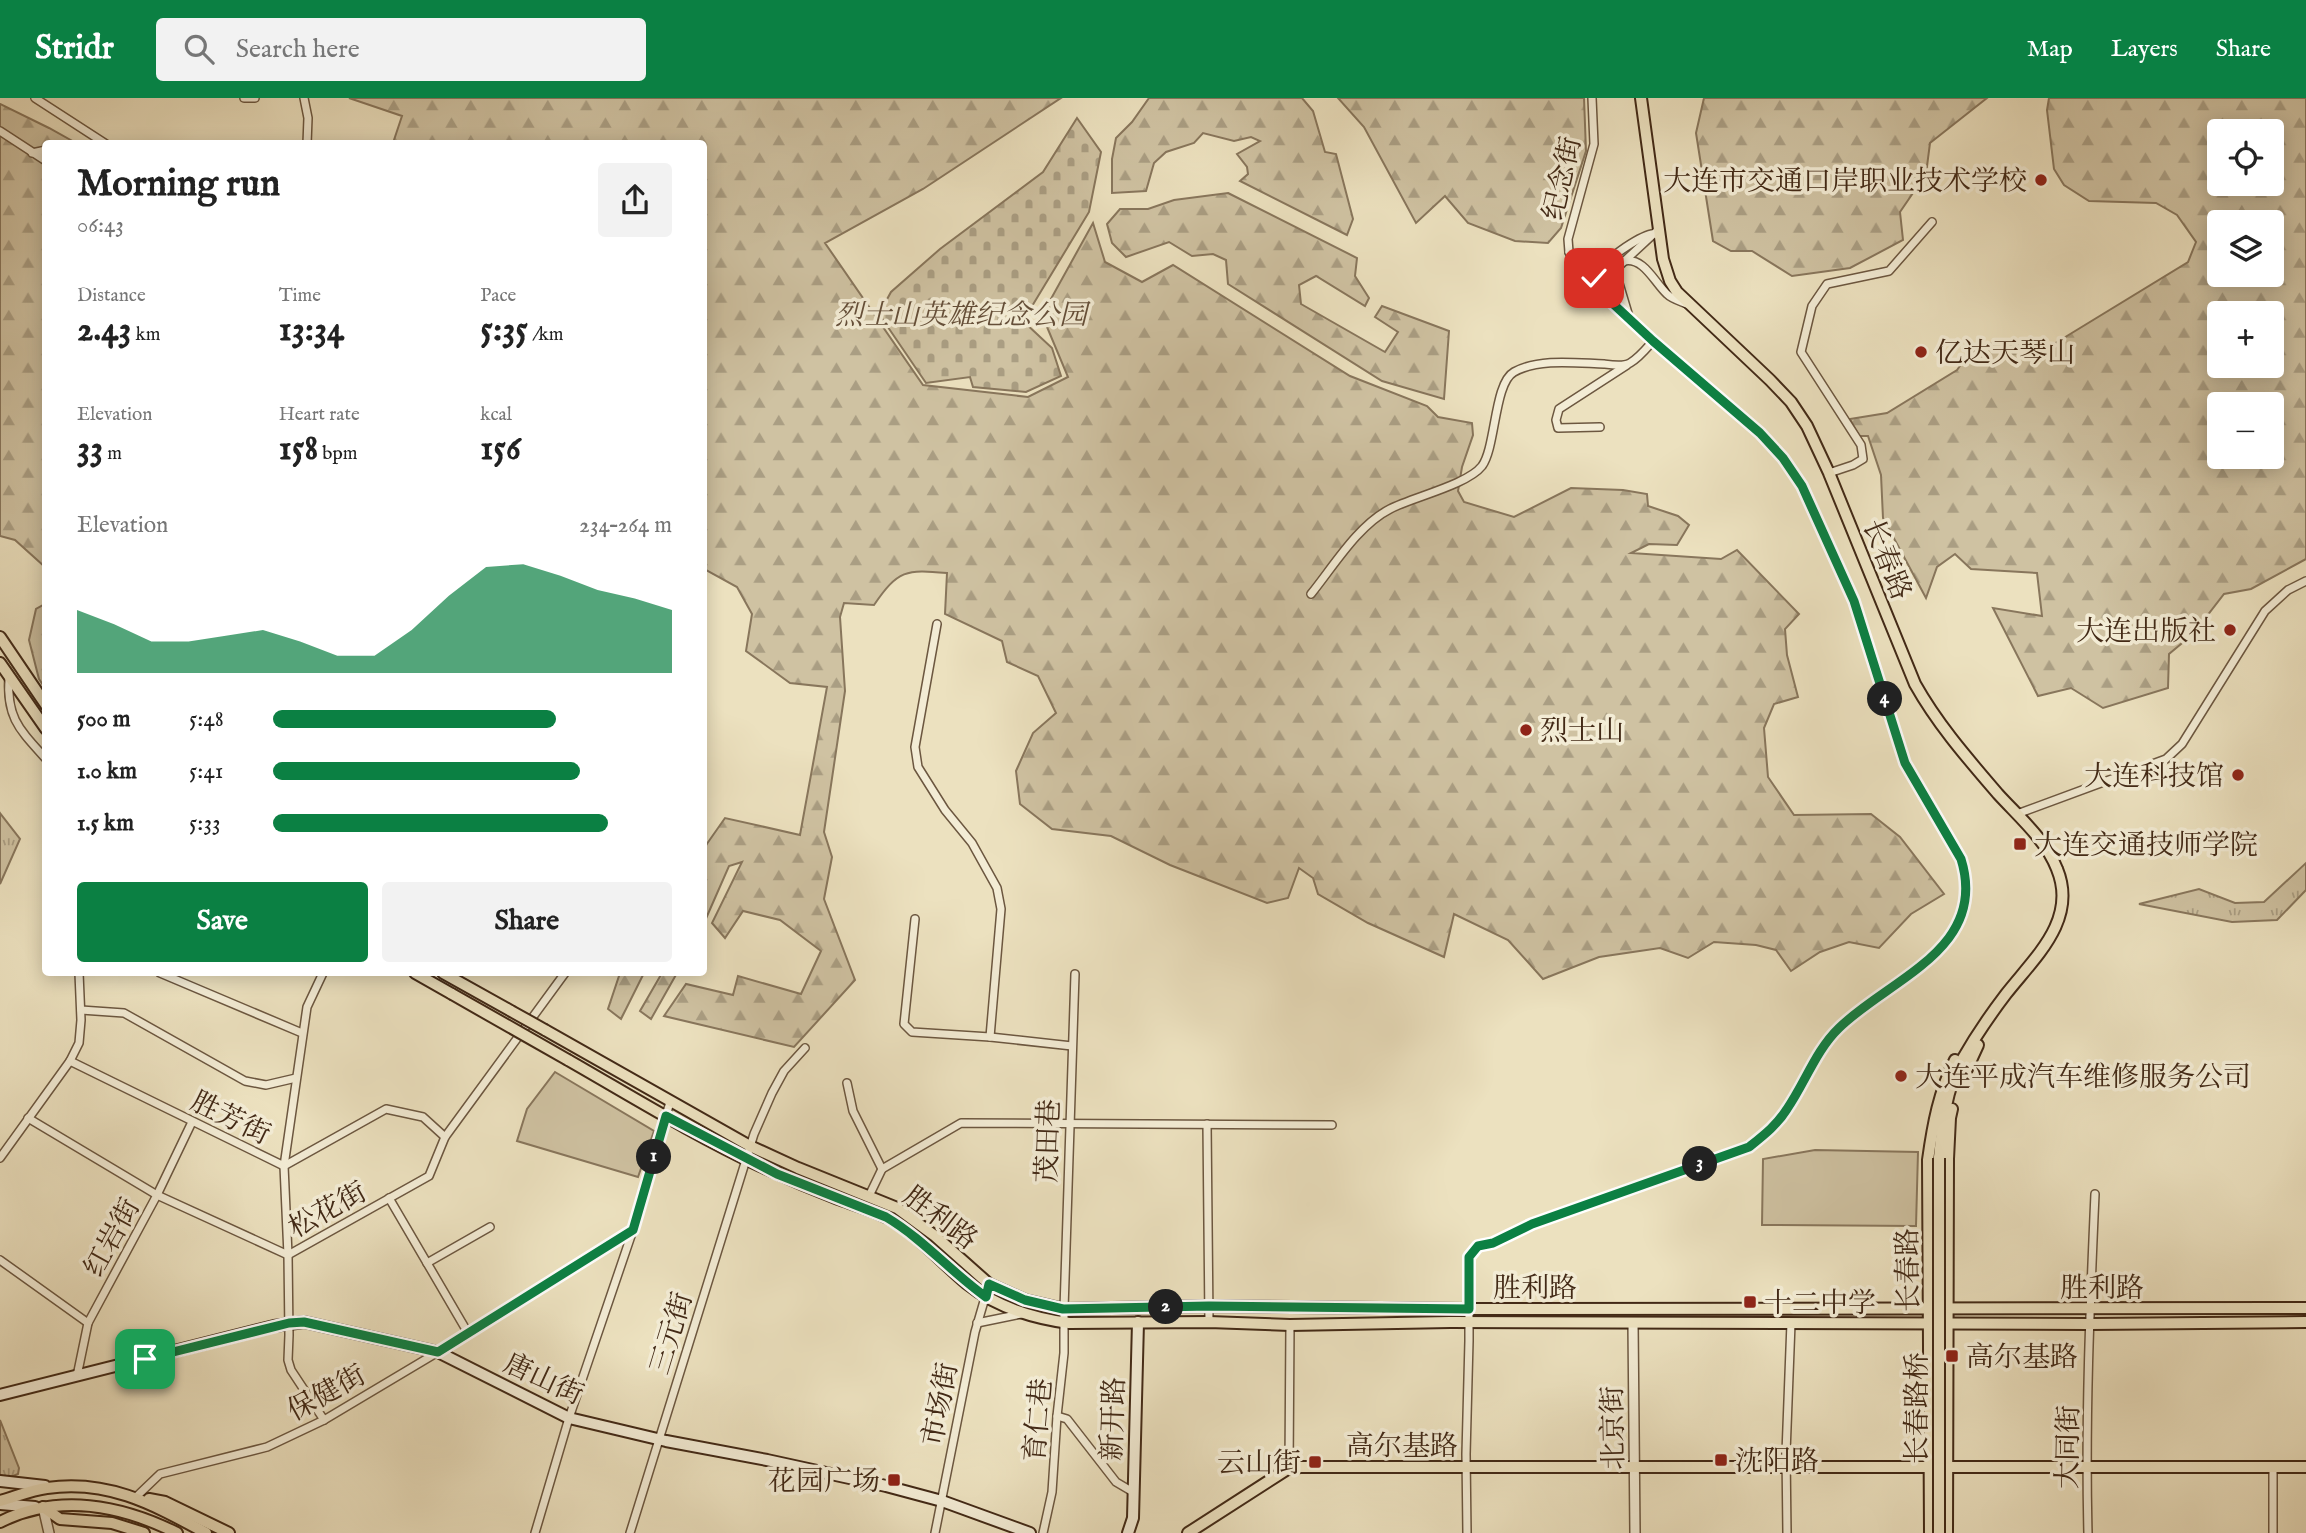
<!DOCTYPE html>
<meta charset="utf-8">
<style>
:root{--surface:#fff;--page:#f2f2f2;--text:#222;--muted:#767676;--accent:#0b8043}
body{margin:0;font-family:"IM FELL English","Noto Serif SC",serif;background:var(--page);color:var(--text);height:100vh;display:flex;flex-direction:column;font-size:26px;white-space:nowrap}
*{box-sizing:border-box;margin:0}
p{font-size:23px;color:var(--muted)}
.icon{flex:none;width:38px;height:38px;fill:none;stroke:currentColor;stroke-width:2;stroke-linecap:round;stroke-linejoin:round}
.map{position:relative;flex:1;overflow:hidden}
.sheet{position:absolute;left:42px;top:42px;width:665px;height:836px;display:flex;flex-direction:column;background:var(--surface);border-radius:7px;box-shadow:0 4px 18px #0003}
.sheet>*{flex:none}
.controls{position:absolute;left:2207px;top:21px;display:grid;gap:14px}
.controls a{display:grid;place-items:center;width:77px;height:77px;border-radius:7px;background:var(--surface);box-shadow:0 4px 18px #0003;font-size:35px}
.pin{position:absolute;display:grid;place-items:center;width:60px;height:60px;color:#fff;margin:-30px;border-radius:14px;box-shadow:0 4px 10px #0006}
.km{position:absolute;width:35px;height:35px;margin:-18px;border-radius:50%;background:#222;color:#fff;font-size:19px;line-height:35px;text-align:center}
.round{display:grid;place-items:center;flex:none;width:74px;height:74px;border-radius:7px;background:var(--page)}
.head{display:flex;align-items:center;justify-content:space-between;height:119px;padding:0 35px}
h1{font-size:38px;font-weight:700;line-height:52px}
.figures{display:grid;grid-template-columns:repeat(3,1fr);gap:10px;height:119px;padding:7px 35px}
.figures div{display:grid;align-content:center}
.figures b{font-size:35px;font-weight:700}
.figures small{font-size:19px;font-weight:400}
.figures p{font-size:19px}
.chart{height:196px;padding:14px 35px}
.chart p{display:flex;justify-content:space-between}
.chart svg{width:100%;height:126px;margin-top:7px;fill:var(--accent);opacity:.7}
.cta{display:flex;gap:14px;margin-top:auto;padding:14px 35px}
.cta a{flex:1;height:80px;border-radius:7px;background:var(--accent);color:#fff;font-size:28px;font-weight:700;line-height:80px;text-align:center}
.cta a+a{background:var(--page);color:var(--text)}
ul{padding:0 35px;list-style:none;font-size:23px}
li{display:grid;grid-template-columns:112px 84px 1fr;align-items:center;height:52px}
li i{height:18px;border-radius:9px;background:var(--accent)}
header{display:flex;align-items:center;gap:42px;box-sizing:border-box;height:98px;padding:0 35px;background:var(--accent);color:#fff}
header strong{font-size:33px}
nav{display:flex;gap:38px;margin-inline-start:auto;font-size:24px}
.search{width:490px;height:63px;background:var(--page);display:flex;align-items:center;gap:18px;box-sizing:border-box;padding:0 24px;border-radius:7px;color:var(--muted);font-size:26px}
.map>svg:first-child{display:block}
.grass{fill:url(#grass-tufts);stroke:#88765c;stroke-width:2}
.forest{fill:url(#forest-firs);stroke:#88765c;stroke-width:2;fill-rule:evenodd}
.cemetery{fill:url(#cemetery-stones);stroke:#88765c;stroke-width:2}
.pitch{fill:#cfc2a2;stroke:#88765c;stroke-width:2}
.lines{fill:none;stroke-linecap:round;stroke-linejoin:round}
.minor-casing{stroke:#6c5740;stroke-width:10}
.tertiary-casing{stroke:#6c5740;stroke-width:12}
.secondary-casing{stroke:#422916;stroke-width:14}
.primary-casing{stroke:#422916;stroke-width:14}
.minor{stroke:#f3ecd5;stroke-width:7}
.tertiary{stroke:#f3ecd5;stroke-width:9}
.secondary{stroke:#f3ecd5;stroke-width:10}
.primary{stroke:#ece1bf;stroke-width:10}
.primary-bridge-casing{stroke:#422916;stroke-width:14;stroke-linecap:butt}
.primary-bridge{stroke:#ece1bf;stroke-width:10}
.route-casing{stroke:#fff;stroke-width:14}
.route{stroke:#0b8043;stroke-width:9}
.poi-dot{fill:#8f2418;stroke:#f3ecd5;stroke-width:2.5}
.labels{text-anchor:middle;stroke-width:7;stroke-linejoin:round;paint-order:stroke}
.street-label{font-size:28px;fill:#422916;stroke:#f3ecd5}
.poi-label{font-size:28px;fill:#422916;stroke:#f3ecd5;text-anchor:start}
.park-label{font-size:28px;font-style:italic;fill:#654f39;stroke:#f3ecd5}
</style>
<header>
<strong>Stridr</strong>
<div class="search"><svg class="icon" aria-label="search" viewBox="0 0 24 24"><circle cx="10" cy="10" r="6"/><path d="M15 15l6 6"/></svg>Search here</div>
<nav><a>Map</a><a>Layers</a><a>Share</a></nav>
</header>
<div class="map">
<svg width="2306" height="1435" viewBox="0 0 2306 1435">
<defs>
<pattern id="grass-tufts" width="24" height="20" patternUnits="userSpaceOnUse" patternTransform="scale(1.75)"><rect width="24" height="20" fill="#cfc2a2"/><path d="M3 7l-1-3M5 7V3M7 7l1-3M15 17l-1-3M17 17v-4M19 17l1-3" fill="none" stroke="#aa9e83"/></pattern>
<pattern id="forest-firs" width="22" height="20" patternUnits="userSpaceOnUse" patternTransform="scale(1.75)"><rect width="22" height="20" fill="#cfc2a2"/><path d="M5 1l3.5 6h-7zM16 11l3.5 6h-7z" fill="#aa9e83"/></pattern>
<pattern id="cemetery-stones" width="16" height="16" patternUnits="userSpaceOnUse" patternTransform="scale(1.75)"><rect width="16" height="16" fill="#cfc2a2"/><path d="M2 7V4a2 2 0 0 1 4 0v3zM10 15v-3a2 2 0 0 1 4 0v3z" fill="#aa9e83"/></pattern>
</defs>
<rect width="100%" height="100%" fill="#ece1bf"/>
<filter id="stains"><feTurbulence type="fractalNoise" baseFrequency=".00286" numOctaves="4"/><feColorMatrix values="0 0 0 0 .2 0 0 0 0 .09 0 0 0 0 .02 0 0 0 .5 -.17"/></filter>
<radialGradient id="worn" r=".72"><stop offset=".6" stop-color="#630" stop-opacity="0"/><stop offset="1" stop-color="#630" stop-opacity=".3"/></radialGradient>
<g class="grass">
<path d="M0,715l20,26 -20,45z"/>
<path d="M2306,765v27l-29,30 -45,2 -93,-18 60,-15 36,14 29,-1z"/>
<path d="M0,1322l19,48 -1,6 -10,4h-8z"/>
</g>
<g class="forest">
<path d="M349,0h712l-138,91 -98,54 98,142 105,12 40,-20 -26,-62 51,-92 12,39 37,20 31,-17 177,111 77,30 11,11 34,6 1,12 -11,32 -4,24 6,11 50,15 57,-29 52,2 24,4 1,12 30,10 11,9 -12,20 -28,-1 -18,9 90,6 16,-9 62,64 -14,15 2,26 11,42 -24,7 -10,24 4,49 26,38 77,-1 29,23 44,57 -33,20 -32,34 -30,-6 -29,10 -29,19 -15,-21 -20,-5 -42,-3 -26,16 -28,-10 -61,9 -56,22 -35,-39 -54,-26 -10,43 -76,-34 -50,-29 -5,-16 -14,-10 -11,30 -21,5 -97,-38 -59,-29 -59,-7 -32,-25 -4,-33 17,-38 23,-20 -18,-37 -31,-14 -5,-21 -57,-27 2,-41c-41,-4 -49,-3 -73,32l-30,-2 -4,14 5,74 -21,141 8,25 -8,42 31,81 -61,67 -130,-31 22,-32 47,11 5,-19 63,18 20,-43 -41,-31 -37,-9 -18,27 -13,-15 30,-61 -13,4 -25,57v-75l21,-30 75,17 27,-148 -37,-4 -44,-32 6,-37 -15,-27 -33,-18v-425l-311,-1 9,-27z"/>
<path d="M1149,0h153l11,13 12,41 11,2 17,65 -6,16 -107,-54 8,-7 -1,-7 -10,-13 23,-13 -9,-4 -17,4 -31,-8 -9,10 -28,9 -12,11 -8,28 -34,2v-34l4,-21 16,-16z"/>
<path d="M1338,0h246l2,53 -25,77 -13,15 -33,-2 -47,-18 -23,-27 -29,27 -52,-96z"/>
<path d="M1704,0h283l-57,45 -4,31 -26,38 3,28 -53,28 -58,8 -40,-25h-21l-18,-10 -17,-108z"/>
<path d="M2049,0h257v461l-55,30 -27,5 -31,40 -24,20 -1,34 -65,20 -32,-20 -33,8 -45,-88 49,8 -5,-43 -66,-4 -16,-15 -18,13 -11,31 -43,-80 -2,-43 -13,-39h-9l-9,-17 37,-6 70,-43 16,-22 13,-4 35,-3 23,9 144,-88 8,-20 -19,-27 -21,-12 -67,-2 -25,-16 -10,-16 -7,-59zM2219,33h53v53h-53zM2219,124h53v53h-53zM2219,215h53v53h-53zM2219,306h53v53h-53z"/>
<path d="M0,6l49,24 27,15 -30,1 -1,423 -30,-27 -15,-4z"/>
<path d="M1228,95l129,65 -2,18 14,22 -4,8 -49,-30 -17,9 2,19 84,48 13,-20 -23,-15 7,-11 67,25 -5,68 -62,-18 -154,-97 -2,-24 -13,-6 -21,2 -23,-14 -43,15 -14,-14 -5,-19 13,-15h28l26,-9z"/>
<path d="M45,506v84l-6,-9 -10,-39 7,-31z"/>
<path d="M620,875h24l-23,46 -13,-10z"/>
<path d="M662,875h15l-26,46 -11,-8z"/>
</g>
<path class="cemetery" d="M1077,20l24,34 -12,60 -66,109 29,27 9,28 -35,16 -53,-5 -3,-10 -44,6 -47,-69 12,-22 49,-43 103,-77z"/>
<g class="pitch">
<path d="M555,974l99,59 -16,46 -121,-36 10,-32z"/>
<path d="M1815,1052l103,2 -2,74 -154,-1 1,-66z"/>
</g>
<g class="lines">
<g class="minor-casing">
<g id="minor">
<path d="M35,0l71,46"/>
<path d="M244,0h11"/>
<path d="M304,0l4,20 -1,26"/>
<path d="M0,33l46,30"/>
<path d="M32,55l14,-3"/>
<path d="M1569,154l22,10 15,-1"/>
<path d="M1624,163c20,-4 30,21 43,33 5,5 13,7 20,10"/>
<path d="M1595,188c-1,-6 -2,-6 1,-11 6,-14 42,-38 56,-41"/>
<path d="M1630,222l-12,-40v-13l41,-38"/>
<path d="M1600,329l-42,1 -2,-8 3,-11 68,-44"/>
<path d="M1829,375l24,-8 10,-6 -2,-14 -60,-93 11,-46 15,-22 62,-13 43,-49"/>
<path d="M1311,496c22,-27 47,-69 79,-85 23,-12 77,-24 92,-43 14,-19 12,-83 32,-94 25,-14 62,-9 90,-8 7,1 19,3 26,-1 9,-5 16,-14 23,-22"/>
<path d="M937,526l-22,123 3,20 27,43 27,33 25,45 4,21 -11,128"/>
<path d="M9,579c-3,41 11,53 37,82"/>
<path d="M2017,716l149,-55 16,-15 83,-133 23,-21 18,-9"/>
<path d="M915,821l-11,105 8,8 78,5 82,9"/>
<path d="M160,875l142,60"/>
<path d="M323,875l-16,34 -23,159 4,89 1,80 -1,25 3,10 33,50"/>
<path d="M81,912l43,3 121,68 21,4 30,-7"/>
<path d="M70,963l214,105 102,-57 37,8 22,20"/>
<path d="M847,985l6,28 29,58"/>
<path d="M28,1020l129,77 131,60 141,-79 16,-39 120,-164"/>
<path d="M1207,1026l2,198"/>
<path d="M0,1060l70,-97 9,-18 2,-23 -2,-47"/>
<path d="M869,1098l13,-27 79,-46 371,2"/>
<path d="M389,1100l79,135"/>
<path d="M0,1162l88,63"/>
<path d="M427,1165l63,-36"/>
<path d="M977,1225l44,-9"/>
<path d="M77,1278l11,-53 69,-128 35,-73"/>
<path d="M1057,1318l10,3 49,63 17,10"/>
<path d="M2273,1369v66"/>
<path d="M1289,1370l1,-143"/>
<path d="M136,1399l24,-23 107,-27 57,-27 114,-68 195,-122"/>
<path d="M535,1435l34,-115 64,-188 37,-128"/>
<path d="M630,1435l124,-399 18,-41 12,-22 21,-23"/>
<path d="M935,1435l40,-201 14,-48"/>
<path d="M1043,1435l9,-41 5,-76 7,-63v-44l11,-335"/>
<path d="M1467,1435l-1,-79 3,-113v-84l9,-11 15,-3 39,-18 217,-78c15,-12 28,-22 38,-38 18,-26 29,-59 52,-81 50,-49 150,-79 122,-169l-56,-96 -51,-162 -52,-115 -19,-28 -23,-25 -107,-92 -78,-75 -6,-14 -1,-13 26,-95 -2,-46"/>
<path d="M1787,1435l-1,-80 5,-130"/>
<path d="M2088,1435c-3,-113 2,-227 7,-339"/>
</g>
</g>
<g class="tertiary-casing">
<g id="tertiary">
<path d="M1633,1225l2,210"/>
<path d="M43,1409l6,26"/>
</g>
</g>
<g class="secondary-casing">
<g id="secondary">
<path d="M0,1297l274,-69 30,-4 134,30 131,66 97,23 101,19 119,26 56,15 88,32"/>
<path d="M0,1383l45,5"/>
<path d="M0,1406l35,3"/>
<path d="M1128,1435l5,-15 5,-196"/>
</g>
</g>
<g class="primary-casing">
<g id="primary">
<path d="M1641,0l22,161 7,22 7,11 93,88 21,22 16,24 22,47 86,211c23,41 53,75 83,110 21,23 48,46 59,75 21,51 -22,88 -51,125 -16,21 -31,43 -44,66 -16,29 -20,65 -23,98"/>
<path d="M0,539l46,68"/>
<path d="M0,565l46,66"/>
<path d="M415,875l37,21"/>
<path d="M443,875l68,38"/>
<path d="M545,932l205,116 48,22 99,40 38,28 54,48 36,16 39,9 145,-3 260,3 837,-1"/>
<path d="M568,962c63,36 126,75 192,106 26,12 52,23 78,33 17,6 34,11 50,19 30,17 52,43 78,65 30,24 65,35 103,40l140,-1 81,3 160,-3 640,2 216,-2"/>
<path d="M1960,986l18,-39"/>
<path d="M149,1401l16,3 64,31"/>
<path d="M0,1403c15,-4 31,-11 47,-13 62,-9 107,17 159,45"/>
<path d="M43,1409l17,12 52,4 32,10"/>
<path d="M0,1424c58,-29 121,-17 177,11"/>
<path d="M1188,1435l101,-65 12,-1h1005"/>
<path d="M1930,1435l-2,-373c5,-36 11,-68 27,-100"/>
<path d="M1947,1435l1,-374 2,-41 2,-9"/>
</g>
</g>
<use href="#minor" class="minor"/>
<use href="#tertiary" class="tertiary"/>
<use href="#secondary" class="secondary"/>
<use href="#primary" class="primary"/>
<g class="primary-bridge-casing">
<g id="primary-bridge">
<path d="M452,896l116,66"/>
<path d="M511,913l34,19"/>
<path d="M1939,1060v375"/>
</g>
</g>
<use href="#primary-bridge" class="primary-bridge"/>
</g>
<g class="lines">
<g class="route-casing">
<path id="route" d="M145,1261l144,-36 15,-1 134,30 195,-122 33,-114 111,58 109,43c37,22 65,55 100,80l3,-13 36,16 38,9 146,-3 260,3v-52l9,-11 15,-3 39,-19 217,-77c15,-12 28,-22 38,-38 18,-26 29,-59 52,-81 50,-49 150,-79 122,-169l-56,-96 -51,-162 -52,-115 -19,-28 -23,-25 -107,-92 -58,-54 -1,-9"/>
</g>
<use href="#route" class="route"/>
</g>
<g class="poi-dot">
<circle cx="2041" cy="82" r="7"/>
<circle cx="1921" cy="254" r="7"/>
<circle cx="2230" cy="532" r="7"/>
<circle cx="1526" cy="632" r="7"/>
<circle cx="2238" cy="677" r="7"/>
<rect x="2013" y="739" width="14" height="14" rx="3.5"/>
<circle cx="1901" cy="978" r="7"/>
<rect x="1743" y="1197" width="14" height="14" rx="3.5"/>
<rect x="1945" y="1251" width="14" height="14" rx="3.5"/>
<rect x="1714" y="1355" width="14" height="14" rx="3.5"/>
<rect x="1308" y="1357" width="14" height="14" rx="3.5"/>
<rect x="887" y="1375" width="14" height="14" rx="3.5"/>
</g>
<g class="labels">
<g class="street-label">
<text transform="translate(1561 80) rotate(-77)" y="10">纪念街</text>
<text transform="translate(1888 461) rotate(68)" y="10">长春路</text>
<text transform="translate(231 1019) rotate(26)" y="10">胜芳街</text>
<text transform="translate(1047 1043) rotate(-88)" y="10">茂田巷</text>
<text transform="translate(327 1111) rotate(-29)" y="10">松花街</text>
<text transform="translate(941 1119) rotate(37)" y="10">胜利路</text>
<text transform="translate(111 1139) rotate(-61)" y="10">红岩街</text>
<text transform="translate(1907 1172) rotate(-91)" y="10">长春路</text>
<text x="1535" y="1199">胜利路</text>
<text x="2102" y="1199">胜利路</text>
<text transform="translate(670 1235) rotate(-73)" y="10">三元街</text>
<text transform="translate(544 1280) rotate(25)" y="10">唐山街</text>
<text transform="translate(326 1294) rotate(-29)" y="10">保健街</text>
<text transform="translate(939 1306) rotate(-79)" y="10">市场街</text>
<text transform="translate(1916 1310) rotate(-90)" y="10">长春路桥</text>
<text transform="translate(1112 1321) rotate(-88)" y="10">新开路</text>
<text transform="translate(1037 1322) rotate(-85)" y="10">育仁巷</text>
<text transform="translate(1612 1330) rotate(-91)" y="10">北京街</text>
<text x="1402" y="1357">高尔基路</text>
<text transform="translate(2067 1349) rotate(-89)" y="10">大同街</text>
</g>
<g class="poi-label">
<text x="2027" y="92" text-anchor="end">大连市交通口岸职业技术学校</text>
<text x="1935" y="264">亿达天琴山</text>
<text x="2216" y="542" text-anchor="end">大连出版社</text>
<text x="1540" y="642">烈士山</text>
<text x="2224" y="687" text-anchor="end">大连科技馆</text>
<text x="2034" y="756">大连交通技师学院</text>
<text x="1915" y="988">大连平成汽车维修服务公司</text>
<text x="1764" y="1214">十二中学</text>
<text x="1966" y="1268">高尔基路</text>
<text x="1735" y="1372">沈阳路</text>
<text x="1301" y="1374" text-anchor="end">云山街</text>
<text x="880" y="1392" text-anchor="end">花园广场</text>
</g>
<g class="park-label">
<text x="961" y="226">烈士山英雄纪念公园</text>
</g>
</g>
<rect width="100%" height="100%" filter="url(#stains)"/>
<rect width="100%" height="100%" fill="url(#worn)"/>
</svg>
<div class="controls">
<a><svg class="icon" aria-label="locate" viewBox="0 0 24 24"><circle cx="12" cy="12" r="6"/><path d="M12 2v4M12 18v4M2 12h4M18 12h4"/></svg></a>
<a><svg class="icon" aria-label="layers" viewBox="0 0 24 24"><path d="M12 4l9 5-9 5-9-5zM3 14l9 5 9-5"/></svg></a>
<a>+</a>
<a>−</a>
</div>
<div class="pin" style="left:145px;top:1261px;background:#1e9e55"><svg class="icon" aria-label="arrive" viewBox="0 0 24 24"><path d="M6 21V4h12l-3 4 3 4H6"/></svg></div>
<div class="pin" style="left:1594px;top:180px;background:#d93025"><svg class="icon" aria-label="check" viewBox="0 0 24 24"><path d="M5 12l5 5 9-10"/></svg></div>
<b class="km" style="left:654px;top:1059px">1</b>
<b class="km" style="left:1166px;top:1209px">2</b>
<b class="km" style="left:1700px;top:1066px">3</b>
<b class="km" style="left:1885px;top:601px">4</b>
<section class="sheet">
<div class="head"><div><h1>Morning run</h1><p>06:43</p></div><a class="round"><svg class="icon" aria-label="share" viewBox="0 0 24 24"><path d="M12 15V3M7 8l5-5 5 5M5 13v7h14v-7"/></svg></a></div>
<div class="figures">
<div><p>Distance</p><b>2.43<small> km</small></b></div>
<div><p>Time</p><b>13:34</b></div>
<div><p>Pace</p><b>5:35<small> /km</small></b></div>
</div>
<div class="figures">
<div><p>Elevation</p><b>33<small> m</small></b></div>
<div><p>Heart rate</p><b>158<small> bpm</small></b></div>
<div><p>kcal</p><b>156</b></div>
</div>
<div class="chart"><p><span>Elevation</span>234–264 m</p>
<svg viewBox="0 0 160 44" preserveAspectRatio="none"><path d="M0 44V22L10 27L20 33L30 33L40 31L50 29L60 33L70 38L80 38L90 29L100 17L110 7L120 6L130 10L140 15L150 18L160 22V44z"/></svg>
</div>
<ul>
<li><b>500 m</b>5:48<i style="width:71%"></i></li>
<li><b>1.0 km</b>5:41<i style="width:77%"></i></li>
<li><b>1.5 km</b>5:33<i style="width:84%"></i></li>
</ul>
<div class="cta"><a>Save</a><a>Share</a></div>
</section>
</div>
